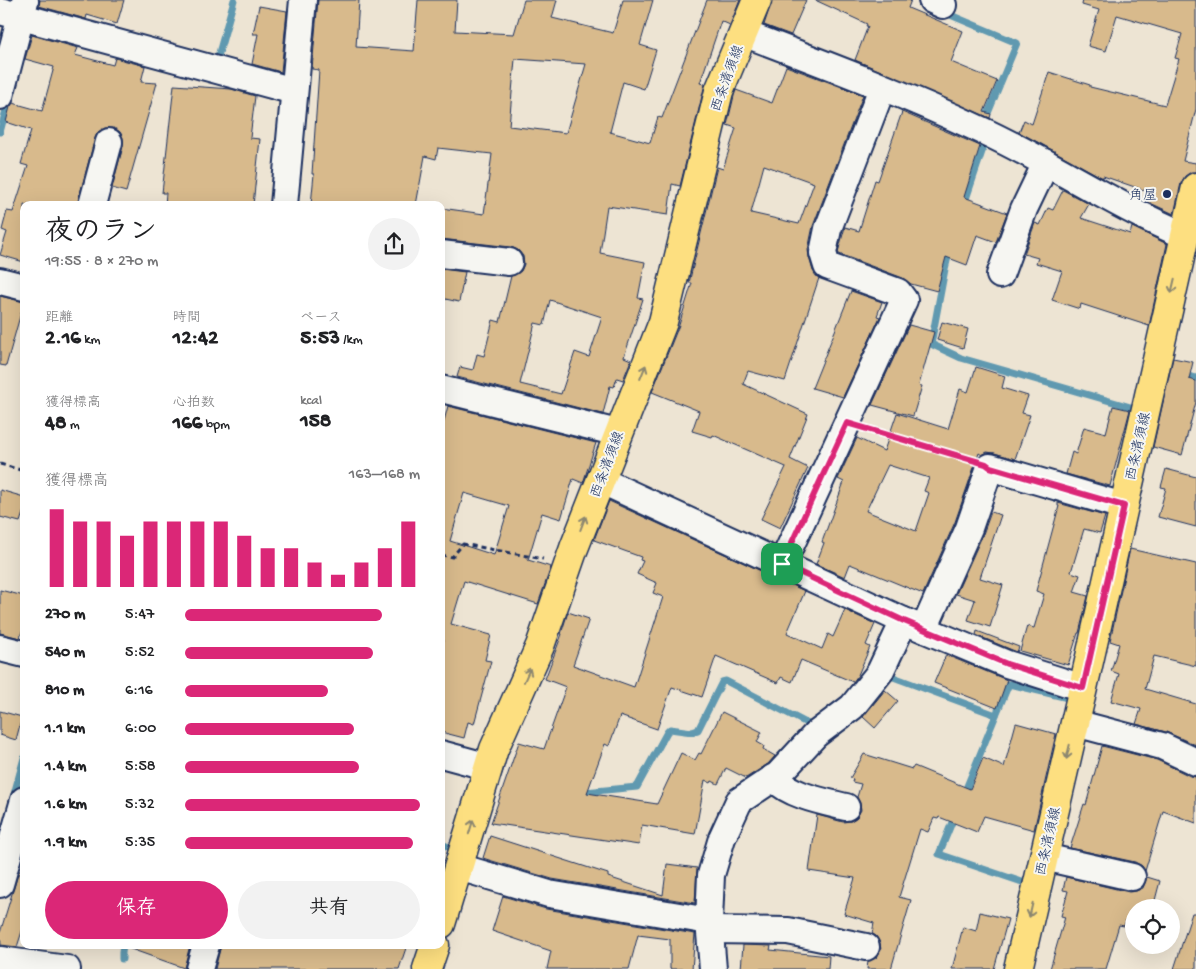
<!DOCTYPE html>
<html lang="ja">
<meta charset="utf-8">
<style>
:root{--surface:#fff;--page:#f2f2f2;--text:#202124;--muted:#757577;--accent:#db2777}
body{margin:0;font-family:"Gochi Hand","Klee One",sans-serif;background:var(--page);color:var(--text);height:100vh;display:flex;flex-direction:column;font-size:19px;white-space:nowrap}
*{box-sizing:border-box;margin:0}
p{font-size:16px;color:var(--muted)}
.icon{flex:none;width:28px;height:28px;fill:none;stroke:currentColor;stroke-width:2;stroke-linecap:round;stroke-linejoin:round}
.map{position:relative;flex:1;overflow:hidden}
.panel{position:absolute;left:20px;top:201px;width:425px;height:748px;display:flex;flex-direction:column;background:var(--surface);border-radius:10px;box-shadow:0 5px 20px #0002}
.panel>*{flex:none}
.buttons{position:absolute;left:1125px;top:899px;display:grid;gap:10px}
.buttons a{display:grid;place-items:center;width:55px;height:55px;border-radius:50%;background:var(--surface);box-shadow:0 5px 20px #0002;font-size:25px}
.pin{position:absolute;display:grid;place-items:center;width:42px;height:42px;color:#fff;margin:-21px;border-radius:10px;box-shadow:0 2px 8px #0006}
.round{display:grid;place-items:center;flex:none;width:52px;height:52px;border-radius:26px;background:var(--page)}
.headline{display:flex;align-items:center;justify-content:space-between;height:85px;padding:0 25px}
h1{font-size:28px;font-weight:700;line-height:38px}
.figures{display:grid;grid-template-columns:repeat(3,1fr);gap:8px;height:85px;padding:5px 25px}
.figures div{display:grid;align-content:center}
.figures b{font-size:21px;font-weight:700}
.figures small{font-size:14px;font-weight:400}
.figures p{font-size:14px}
.chart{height:140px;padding:10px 25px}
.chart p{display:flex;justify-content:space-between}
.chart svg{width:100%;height:90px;margin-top:5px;stroke:var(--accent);stroke-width:6}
.action{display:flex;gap:10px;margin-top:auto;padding:10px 25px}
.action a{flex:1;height:58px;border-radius:30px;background:var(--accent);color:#fff;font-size:20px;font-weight:700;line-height:58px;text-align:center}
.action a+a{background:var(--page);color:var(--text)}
ul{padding:0 25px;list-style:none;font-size:16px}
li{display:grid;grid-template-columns:80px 60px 1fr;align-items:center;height:38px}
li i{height:12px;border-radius:6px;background:var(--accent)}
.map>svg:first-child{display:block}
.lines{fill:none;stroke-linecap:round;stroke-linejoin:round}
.stream{stroke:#6199b0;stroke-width:7}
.building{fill:#d8ba8c;stroke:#1b2f5e;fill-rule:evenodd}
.minor-casing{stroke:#1b2f5e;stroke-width:30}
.major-casing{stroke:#1b2f5e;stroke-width:31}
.path{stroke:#1b2f5e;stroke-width:3;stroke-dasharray:5 4;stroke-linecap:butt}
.minor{stroke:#f6f6f2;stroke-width:26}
.major{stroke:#fddf80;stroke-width:28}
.oneway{stroke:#8c876f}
.route-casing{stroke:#fff;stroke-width:10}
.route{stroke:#db2777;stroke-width:6}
.poi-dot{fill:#1b2f5e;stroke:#f6f6f2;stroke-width:2}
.labels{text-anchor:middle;stroke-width:4;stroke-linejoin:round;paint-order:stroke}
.street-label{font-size:14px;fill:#1b2f5e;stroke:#f6f6f2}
.poi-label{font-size:14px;fill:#1b2f5e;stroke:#f6f6f2;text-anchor:end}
</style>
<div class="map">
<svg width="1196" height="969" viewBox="0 0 1196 969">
<rect width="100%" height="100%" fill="#ede4d3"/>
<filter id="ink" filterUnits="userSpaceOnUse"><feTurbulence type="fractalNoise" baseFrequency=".02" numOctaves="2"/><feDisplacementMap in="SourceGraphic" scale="10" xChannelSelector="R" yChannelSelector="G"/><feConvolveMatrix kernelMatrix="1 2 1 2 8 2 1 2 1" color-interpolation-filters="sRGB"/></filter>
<g filter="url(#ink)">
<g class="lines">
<g class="stream">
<path d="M949,10l-1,4 69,29 -31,75"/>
<path d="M213,59l4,1 17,-60"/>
<path d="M0,132l9,-33"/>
<path d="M964,205l21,-62"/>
<path d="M950,249l-5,20 -14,75 30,14 173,50"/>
<path d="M1182,375l14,3"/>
<path d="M888,675l108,40 13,-31 59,14"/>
<path d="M580,790l5,2 52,-5 30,-55 3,-3 22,3 6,-2 24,-48 4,-1 88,46 1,-1"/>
<path d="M963,796l33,-81"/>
<path d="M13,798l11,-40"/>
<path d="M955,815l-16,39 83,28"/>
<path d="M441,844l11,4"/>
<path d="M122,959v-6l1,-8"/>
</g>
</g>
<g class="building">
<path d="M40,0h84l-7,24 -30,-9 -1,4 -47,-13z"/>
<path d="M318,0h41l-3,47 58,4 4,-51h39l-2,31 59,3 10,-34h33l-5,18 61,15 10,-33h30l-13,45 16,5 -12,39 -21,-7 -13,50 40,11 8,-26 4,1 45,-118h33l-10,25 -9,-4 -21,62 5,1 -25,102 -8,-2 -4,31 -61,-9 -7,47 45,9 -7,36 5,1 -19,58 7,3 -8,20 -6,-2 -3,9 -4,-1 -7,28 -146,-37 3,-10 13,3 4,-16 7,2 9,-36 7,2 11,-46 10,-5 3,-7 -1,-8 -5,-6 -7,-3 -70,-8v-31l43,6 8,-60 -54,-6 -2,11 -11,-3 -9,49h-105l3,-31h-2l7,-104 -7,-1zM515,59l71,5 -20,69 -57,-7zM550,300l52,17 -13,40 -14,-5 -14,42 -41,-10 15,-61 9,2z"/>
<path d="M772,0h34l-15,35 -27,-10z"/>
<path d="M815,0h96l-3,8 55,23 -12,31 46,19 -13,31 7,2 -1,4 -135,-58 13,-34h-2l1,-2z"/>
<path d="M1083,0h113v109l-13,52 13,2v9h-5l-6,4 -4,7 -7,31 -28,-13 3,-9 -46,-16v2l-84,-46 5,-12 8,4 17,-52 41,13v2l75,18 14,-46 -4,-1 7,-24 -65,-19 -11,36 -18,-5 11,-36 -17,-5z"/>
<path d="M259,6l28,5 -6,61 -29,-8 6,-30h-5z"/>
<path d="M32,35l46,13 -3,7 38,10 2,-7 30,8 -4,16 16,1 -31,109 -14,-4 11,-42v-8l-3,-6 -7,-4h-8l-7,4 -3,6 -18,67h-53v57l-24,-7 7,-23 -5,-2 5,-19 6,1 15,-46 -7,-2 10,-34 -25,-8 4,-15 3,-4 29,8 12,-44 -29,-8z"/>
<path d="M786,66l77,29 -50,131 -5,24 1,7 4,14 6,7 -34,103 -37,-10 -5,13 65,30 -18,45 18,9 -28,60 -19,-9 25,-52 -73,-32 -1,2 -20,-6 7,-20 -47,-19 27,-67 13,-42h-3l28,-116 6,2 13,-41 -9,-3 7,-29 2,-6 36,13zM764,165l50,18 -15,41 -48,-11z"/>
<path d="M174,85l57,4 24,7 -5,42 10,1 -7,66h-88l1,-12h-4z"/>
<path d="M902,112l78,34 -16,51 43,16 -11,29 -19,-7 -10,30 -21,-8 -9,34 -26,-7 -8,-6 -64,-24 -1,-2 7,-25 14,4 16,-51 3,1z"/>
<path d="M1063,190l26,14 -8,14 49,16 2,-7 35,17 -18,82 -68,-22 -1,5 -28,-9 10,-29 -26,-8 2,-5 -14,-4 11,-31 5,2 8,-17 5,2z"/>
<path d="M441,269l24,3 -6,30 -18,-4z"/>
<path d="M851,291l31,11 -5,14 3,1 -37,80 -31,-9z"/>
<path d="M0,296l24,6 -18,64 -6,-1z"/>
<path d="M942,322l26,7 -5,19 -26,-8z"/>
<path d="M909,325l25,7 -15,53 3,1 -9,30 -41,-11z"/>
<path d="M1173,358l20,4 -4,17 7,2v21l-14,53 -29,-8z"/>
<path d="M976,367l29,9 -3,12 26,8 -6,17 8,2 -15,44 -21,-6 -7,-1 -5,3 -3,-2 -24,69 -32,72 -73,-30 -5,13 -29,-13 8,-21 -2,-1 22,-60 -6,-3 19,-41 27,13 13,-38 51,16 12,-40 8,3zM888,465l41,13 -5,13 5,2 -13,38 -50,-20z"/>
<path d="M448,406l148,37 -13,40 -10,-4 -12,40 -19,-6 -14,47 23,7 -13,37 -74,-23 -13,43 40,11 -6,25 6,1 -17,63 -6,-2 -4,16 -23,-6v-82l3,-10 -3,-1v-207zM464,493l45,13 -15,49 -44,-14z"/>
<path d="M1113,406l17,4 -20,76 -44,-12 6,-22 4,2 8,-27 22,6z"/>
<path d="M1166,469l30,8v50l-38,-10 8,-29 -5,-1z"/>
<path d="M0,490l24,7v13l-4,12 -20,-5z"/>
<path d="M609,501l196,90 -18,42 35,16 6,-15 5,3 12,-27 30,14 -9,21 4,2 -12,28 -5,7 -52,-22 -9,22 -11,-5 -3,6 -62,-27 -14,41 -30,-10 -15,42 -37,-13 -11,30 -4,-2 -18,49 70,11 24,-51 14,7 4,-7 2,1 21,-42 40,20 -5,10 7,4 -1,3 12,7 -7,8 -22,14 -20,-10 -8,16 -6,-3 -1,2 -6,-3 -10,54 -53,-9 -3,20 -148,-22 28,-81 25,7 22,-62 -21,-8 17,-45h-1l7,-22 21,7 -16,46 61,22 29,-90 -10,-4 4,-10 -20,-9 6,-13 -3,-1 1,-3 -47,-17z"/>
<path d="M1058,503l47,13 -5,17 -16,-4 -13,43 9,3 -6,17 14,4 -9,37h-1l-10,32 -48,-14 7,-25 7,2 10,-34 -8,-3 23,-85h-1z"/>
<path d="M991,512l10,3 -21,63 23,7 -13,42 -22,-7 7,-20 -19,-6 27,-60z"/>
<path d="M1130,549l66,15v102l-42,-10 -9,33 51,15v41l-30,-13 -30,-8 5,-15 -30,-8 8,-27 -8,-3 8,-27 -9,-3z"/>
<path d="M0,590l24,6v29l-4,13 -20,-5z"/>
<path d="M977,631l42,16 -2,5 -41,-17z"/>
<path d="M946,655l61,25 -10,28 -63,-25z"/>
<path d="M885,690l13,11 -23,27 -12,-11z"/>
<path d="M0,711l22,6 -6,23 -16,-5z"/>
<path d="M1016,723l40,11 -22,96 -50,-14 -7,16 -38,-15 -1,2 -4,-1 -6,14 -8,-3 -21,68 12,3 -20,69h-24l1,-8 9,-4 4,-7 -1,-7 -4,-7 -4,-2 2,-11 -30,-9 11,-36 -46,-7 8,-56 26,7 8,-1 6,-4 4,-7 -1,-7 -3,-6 4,-13 -9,-2 1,-3 -3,-1 14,-24 48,15 2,-3 56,23 13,-31 21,9z"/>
<path d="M1102,746l55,14 33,16 6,1v46l-33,-12 -18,60 -3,-5 -7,-4 -65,-14 14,-44 2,1z"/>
<path d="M490,836l118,38v3l55,18 4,-31 30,4 -2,35 -143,-24 -63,-19 -6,-2z"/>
<path d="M19,871h5v54l-7,22 -16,-2 -1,-12z"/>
<path d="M1066,877l63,15 7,-1 7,-3 4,-11 13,4 -7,27h-19v15l-8,-3 -2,6 -5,-1 -13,44h-56l15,-52 -4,-1 7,-25 -5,-1z"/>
<path d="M503,896l43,13 149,25 -3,35h-22v-30l-32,-4 -9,34h-82l4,-18 -59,-20z"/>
<path d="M980,912l28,7 -14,50h-42l11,-42 13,4z"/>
<path d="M1192,913h4v56h-22z"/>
<path d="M128,945h62l-6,23 -56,-20z"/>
<path d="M221,945h186l-8,24h-184z"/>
<path d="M743,945l28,1 -1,4 59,6 -1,13h-87z"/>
</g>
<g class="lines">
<g class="minor-casing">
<g id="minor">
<path d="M932,0l11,5"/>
<path d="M0,11l294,80"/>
<path d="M743,33c79,30 159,60 236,96 70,32 134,76 205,106"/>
<path d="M0,96l25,-95"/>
<path d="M92,205l17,-63"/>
<path d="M284,205l19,-205"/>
<path d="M441,254l68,8"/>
<path d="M1000,275l24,-66 22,-46"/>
<path d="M0,281l24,6"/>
<path d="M441,389l177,44"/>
<path d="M600,480l304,141 103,43 76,24"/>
<path d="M782,564l122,-264 -6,-8 -71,-26 -4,-13 5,-24 54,-141"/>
<path d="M924,629l45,-101 21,-61 133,39"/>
<path d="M0,648l24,6"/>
<path d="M1075,723l87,23 34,16"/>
<path d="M441,754l48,13"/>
<path d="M773,778c19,18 48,23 73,29"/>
<path d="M1044,857l88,20"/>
<path d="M459,867l90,27 160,27"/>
<path d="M0,884l24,-84"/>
<path d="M710,930l78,1 78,16"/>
<path d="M0,960l67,9"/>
<path d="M199,969l7,-24"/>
<path d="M713,969l-4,-48 2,-46 11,-37 17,-37 39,-26 37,-40 37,-28 28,-35 24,-51"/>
</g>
</g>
<g class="major-casing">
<g id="major">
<path d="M441,924l53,-175 46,-103 34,-98 89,-226 56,-231 38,-91"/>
<path d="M427,969l8,-24"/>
<path d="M1018,969l65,-281 113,-501"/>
</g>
</g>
<g class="path">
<path d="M869,430l98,28"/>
<path d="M0,464l24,7"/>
<path d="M441,555l11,2 11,-13 80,15"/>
</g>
<use href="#minor" class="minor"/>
<use href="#major" class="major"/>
</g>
<defs><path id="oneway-shaft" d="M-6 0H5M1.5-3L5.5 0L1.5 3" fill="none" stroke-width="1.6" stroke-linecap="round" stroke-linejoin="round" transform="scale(1.25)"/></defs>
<g class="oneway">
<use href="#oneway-shaft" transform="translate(1173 286) rotate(103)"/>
<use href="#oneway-shaft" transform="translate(643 372) rotate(-68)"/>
<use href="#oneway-shaft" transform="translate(583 523) rotate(-69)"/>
<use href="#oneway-shaft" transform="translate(527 675) rotate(-66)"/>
<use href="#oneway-shaft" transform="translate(1068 752) rotate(103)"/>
<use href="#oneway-shaft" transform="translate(471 827) rotate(-73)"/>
<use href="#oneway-shaft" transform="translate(1031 910) rotate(103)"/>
</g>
</g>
<g class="lines" filter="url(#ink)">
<g class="route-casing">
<path id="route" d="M847,423l139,41 4,3 134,39 -41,182 -76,-24 -103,-43 -122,-57z"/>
</g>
<use href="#route" class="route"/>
</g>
<circle class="poi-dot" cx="1167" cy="194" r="5"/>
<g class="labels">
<g class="street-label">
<text transform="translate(726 78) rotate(-70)" y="5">西条清須線</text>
<text transform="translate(1137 446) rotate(-77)" y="5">西条清須線</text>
<text transform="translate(606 464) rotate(-69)" y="5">西条清須線</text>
<text transform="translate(1047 841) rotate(-77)" y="5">西条清須線</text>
</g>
<g class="poi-label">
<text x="1157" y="199">角屋</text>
</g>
</g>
</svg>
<div class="buttons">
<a><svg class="icon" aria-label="locate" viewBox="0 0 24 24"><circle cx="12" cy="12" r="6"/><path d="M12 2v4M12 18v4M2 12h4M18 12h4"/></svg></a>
</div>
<div class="pin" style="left:782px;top:564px;background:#1e9e55"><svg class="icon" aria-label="arrive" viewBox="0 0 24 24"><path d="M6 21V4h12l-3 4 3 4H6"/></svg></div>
<section class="panel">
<div class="headline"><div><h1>夜のラン</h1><p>19:55 · 8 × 270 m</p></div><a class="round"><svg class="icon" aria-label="share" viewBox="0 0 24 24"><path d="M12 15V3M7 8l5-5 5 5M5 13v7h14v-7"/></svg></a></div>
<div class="figures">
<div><p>距離</p><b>2.16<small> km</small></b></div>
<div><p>時間</p><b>12:42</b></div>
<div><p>ペース</p><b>5:53<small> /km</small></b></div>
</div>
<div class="figures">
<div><p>獲得標高</p><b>48<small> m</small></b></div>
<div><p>心拍数</p><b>166<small> bpm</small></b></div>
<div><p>kcal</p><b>158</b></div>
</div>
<div class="chart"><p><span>獲得標高</span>163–168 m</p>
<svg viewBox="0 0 160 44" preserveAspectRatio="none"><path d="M5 44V6M15 44V12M25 44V12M35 44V19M45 44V12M55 44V12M65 44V12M75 44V12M85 44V19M95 44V25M105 44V25M115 44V32M125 44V38M135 44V32M145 44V25M155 44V12"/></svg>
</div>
<ul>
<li><b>270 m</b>5:47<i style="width:84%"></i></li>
<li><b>540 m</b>5:52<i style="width:80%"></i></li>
<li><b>810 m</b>6:16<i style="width:61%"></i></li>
<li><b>1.1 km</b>6:00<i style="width:72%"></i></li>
<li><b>1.4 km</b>5:58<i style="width:74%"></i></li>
<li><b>1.6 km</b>5:32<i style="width:100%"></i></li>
<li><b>1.9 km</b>5:35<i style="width:97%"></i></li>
</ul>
<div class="action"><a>保存</a><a>共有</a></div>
</section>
</div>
